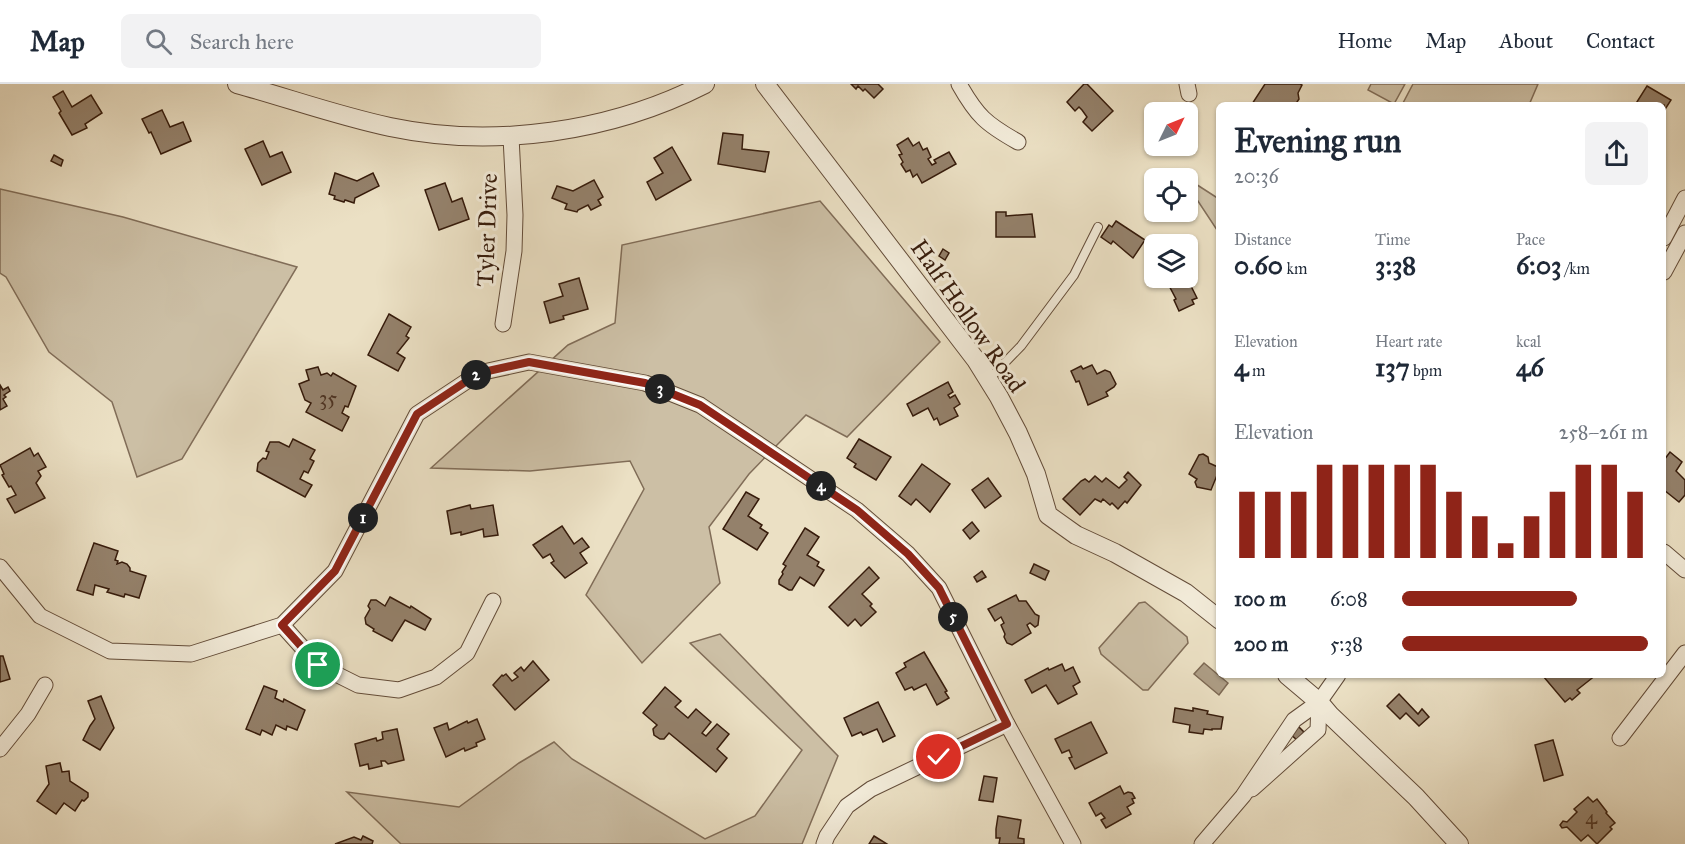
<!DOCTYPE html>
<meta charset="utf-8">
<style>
:root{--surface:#fff;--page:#f2f2f3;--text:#1f2937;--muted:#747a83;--line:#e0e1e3;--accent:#8f2418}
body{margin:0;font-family:"IM FELL Great Primer",serif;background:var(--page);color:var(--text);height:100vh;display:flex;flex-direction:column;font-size:22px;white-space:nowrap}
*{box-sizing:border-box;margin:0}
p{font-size:20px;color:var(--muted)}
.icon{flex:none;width:33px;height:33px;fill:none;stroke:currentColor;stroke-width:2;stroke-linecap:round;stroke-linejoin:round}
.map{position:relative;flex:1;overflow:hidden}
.sheet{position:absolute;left:1216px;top:18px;width:450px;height:576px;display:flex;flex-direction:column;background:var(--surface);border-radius:9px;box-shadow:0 2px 4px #0004}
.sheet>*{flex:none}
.needle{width:39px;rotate:47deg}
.fabs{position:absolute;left:1144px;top:18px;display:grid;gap:12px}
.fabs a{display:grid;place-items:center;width:54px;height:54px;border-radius:9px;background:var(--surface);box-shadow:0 2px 4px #0004;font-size:30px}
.pin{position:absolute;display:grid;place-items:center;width:51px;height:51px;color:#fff;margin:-26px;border:3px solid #fff;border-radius:50%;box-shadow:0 2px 6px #0007}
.km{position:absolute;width:30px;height:30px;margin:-15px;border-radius:50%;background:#222;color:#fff;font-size:16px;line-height:30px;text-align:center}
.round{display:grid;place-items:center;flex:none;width:63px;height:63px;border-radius:9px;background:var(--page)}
.summary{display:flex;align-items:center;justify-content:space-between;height:102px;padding:0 18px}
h1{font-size:33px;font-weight:700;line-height:45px}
.metrics{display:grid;grid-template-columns:repeat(3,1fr);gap:9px;height:102px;padding:6px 18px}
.metrics div{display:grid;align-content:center}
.metrics b{font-size:26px;font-weight:700}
.metrics small{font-size:16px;font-weight:400}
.metrics p{font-size:16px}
.chart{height:168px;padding:12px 18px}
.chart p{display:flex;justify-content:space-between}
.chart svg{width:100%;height:108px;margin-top:6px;stroke:var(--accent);stroke-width:6}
ul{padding:0 18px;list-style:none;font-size:20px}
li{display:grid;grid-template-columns:96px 72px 1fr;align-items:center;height:45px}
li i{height:15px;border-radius:8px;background:var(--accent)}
header{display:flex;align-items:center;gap:36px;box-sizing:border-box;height:84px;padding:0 30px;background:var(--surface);border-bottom:2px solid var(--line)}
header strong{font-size:28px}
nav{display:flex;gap:33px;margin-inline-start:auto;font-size:21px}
.search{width:420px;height:54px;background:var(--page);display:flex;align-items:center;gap:15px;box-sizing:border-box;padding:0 21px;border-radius:9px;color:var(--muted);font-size:22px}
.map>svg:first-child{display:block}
.green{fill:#ccbfa5;stroke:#816d58;stroke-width:1.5}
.water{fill:#ad9d85;stroke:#7d6954;stroke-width:1.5}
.building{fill:#94816b;stroke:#361b0b;stroke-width:1.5}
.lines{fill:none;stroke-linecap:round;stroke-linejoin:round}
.service-casing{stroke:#634c39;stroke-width:10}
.minor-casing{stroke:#634c39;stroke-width:17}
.tertiary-casing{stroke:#634c39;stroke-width:20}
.service{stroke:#f2ebd9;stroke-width:8}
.minor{stroke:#f2ebd9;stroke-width:15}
.tertiary{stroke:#f2ebd9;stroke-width:18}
.route-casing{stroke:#fff;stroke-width:12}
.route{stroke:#8f2418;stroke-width:8}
.labels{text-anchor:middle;stroke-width:6;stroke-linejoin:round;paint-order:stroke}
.number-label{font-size:21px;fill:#4e3423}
.street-label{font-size:24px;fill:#361b0b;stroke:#f2ebd9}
</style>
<header>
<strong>Map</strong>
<div class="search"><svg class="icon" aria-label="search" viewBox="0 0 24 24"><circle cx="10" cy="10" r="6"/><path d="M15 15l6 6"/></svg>Search here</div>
<nav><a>Home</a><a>Map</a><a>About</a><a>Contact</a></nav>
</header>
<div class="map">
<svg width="1685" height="760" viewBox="0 0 1685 760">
<rect width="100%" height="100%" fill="#ebe0c4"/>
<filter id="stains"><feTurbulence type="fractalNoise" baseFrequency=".00333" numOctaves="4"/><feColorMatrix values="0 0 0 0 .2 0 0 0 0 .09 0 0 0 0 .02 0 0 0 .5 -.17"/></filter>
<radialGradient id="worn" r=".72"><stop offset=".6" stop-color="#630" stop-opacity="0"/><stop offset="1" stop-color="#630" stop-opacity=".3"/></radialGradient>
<g class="green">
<path d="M1371,0h34l-11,20 -26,-14z"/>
<path d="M1413,0h125l-9,21h-127z"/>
<path d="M1188,95l31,20v34l-31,-47z"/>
<path d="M0,105l123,28 174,50 -115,192 -45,18 -25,-75 -63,-50 -43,-75 -6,-4z"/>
<path d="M820,117l120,141 -93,95 -41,-22 -57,59 -40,53 11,56 -78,80 -56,-68 58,-106 -14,-28 -100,10 -99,-3 137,-123 47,-22 7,-78z"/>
<path d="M1145,518l42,35 1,6 -40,47h-5l-42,-36 -2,-6 40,-45z"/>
<path d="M720,550l118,122 -36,88h-401l-54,-52 112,15 60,-44 35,-21 18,17 133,80 50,-23 47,-66 -112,-107z"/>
</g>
<path class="water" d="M1204,579l24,20 -9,12 -25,-21z"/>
<g class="building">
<path d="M851,0h27l5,5 -9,9 -9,-9 -2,2 -5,-5 -2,3z"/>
<path d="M1084,0h3l26,27 -21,20 -9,-9 4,-5 -5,-7 -3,-3 -4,4 -8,-9z"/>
<path d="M1265,0h35l2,1 -4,8 1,6 -4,6 -43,-1z"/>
<path d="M1647,2l24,14 -7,11v-6h-29z"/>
<path d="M63,7l9,16 19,-12 11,18 -17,11 2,4 -15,7 -13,-22 2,-2 -8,-14z"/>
<path d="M162,26l8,17 13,-5 8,19 -30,13 -10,-22 -2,1 -7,-14z"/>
<path d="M723,49l20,2 -1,14 27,3 -4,20 -47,-8z"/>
<path d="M908,54l5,8 6,-4 4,8 4,-2 4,9 -3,2 4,6 4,-2 -2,-3 15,-8 7,12 -34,19 -5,-9 -4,3 -3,-7 -4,2 -5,-8 2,-2 -4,-7 3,-1 -5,-9z"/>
<path d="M263,57l7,16 12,-5 9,20 -29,13 -17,-36z"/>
<path d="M672,63l19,33 -35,20 -9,-18 16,-9 -9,-15z"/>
<path d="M54,71l9,5 -2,6 -10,-5z"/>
<path d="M335,89l22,8 16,-8 6,13 -24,12 -1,5 -9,-3 -1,2 -10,-3 1,-3 -6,-2z"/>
<path d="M594,96l9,17 -5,3 3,5 -10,5 -3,-5 -10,5 -1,2 -12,-3 2,-5 -15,-6 5,-12 16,5z"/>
<path d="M445,99l7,19 10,-4 7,21 -30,11 -14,-40z"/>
<path d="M996,128h10v4l26,-2 3,23h-39z"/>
<path d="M1116,137l29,19 -12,18 -20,-17 -2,3 -10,-7 8,-12 3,2z"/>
<path d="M943,165l6,4 -4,7 -6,-4z"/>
<path d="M1188,187l8,2 -3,12 -2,1 6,12 -5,2 2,4 -15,7 -5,-11 2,-1 -11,-21h23z"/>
<path d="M579,194l9,31 -25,7 1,3 -14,4 -6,-21 19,-6 -4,-12z"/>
<path d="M389,230l22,13 -5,9 3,2 -12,15 8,5 -7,13 -30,-16z"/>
<path d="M1092,281l5,9 8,-4 5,2 6,12 -2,3 -8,5 2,4 -20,9 -9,-24 -3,1 -5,-11 10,-5 2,3z"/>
<path d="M318,283l3,8 6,-2 4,3 2,-3 23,13 -8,21 -3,-1 -3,7 7,4 -7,14 -36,-19 5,-9 -6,-3 -6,-16 10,-4 -3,-10z"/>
<path d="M948,298l5,10 -5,3 2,3 5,-3 5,9 -6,4 4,8 -18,9 -3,-7 -3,2 -6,-12 -15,8 -6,-12z"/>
<path d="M0,301l3,5 5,-3 2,4 -6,4 2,2 -3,2 4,7 -7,4z"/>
<path d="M293,355l22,11 -5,9 4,2 -6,12 -4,-2 -4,8 12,6 -7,12 -48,-26 1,-8 5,-5 3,1 3,-7 -3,-1 4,-9h9l10,5z"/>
<path d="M859,355l32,18 -15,23 -22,-13 2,-3 -9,-6z"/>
<path d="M30,364l4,8 4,-3 8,14 -8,4 3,5 -5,7 9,15 -30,15 -8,-14 9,-4 -5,-9 -2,1 -7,-12 2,-1 -4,-9z"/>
<path d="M1670,368l12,10 -6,9 9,9v15l-6,7 -15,-12v-30z"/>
<path d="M1203,370l5,3 1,6 11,5 -9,22 -14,-3 -2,-5 2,-3 -8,-5 10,-19z"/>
<path d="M922,380l28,20 -20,28 -14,-13 -5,6 -12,-9z"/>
<path d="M1128,388l13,13 -14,18 -2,-2 -7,8 -6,-6 -2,2 -7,-6 -2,3 -6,-3 -15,16 -17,-16 18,-18 4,-2 4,3 6,-6 7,6 4,-4 13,10 8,-8 -3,-3z"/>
<path d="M988,394l13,18 -16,12 -13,-18z"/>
<path d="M746,408l13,7 -11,17 14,9 -2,3 8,5 -11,17 -34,-21z"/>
<path d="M470,421l1,4 22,-4 5,30 -14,2 -1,-8 -22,6v-3l-10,2 -4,-23z"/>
<path d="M972,438l7,9 -9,8 -7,-9z"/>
<path d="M562,442l12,18 8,-6 7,9 -9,6 7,10 -22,15 -14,-15 3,-2 -4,-7 -7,4 -10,-13z"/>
<path d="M805,444l14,9 -12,18 12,7 -2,4 7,4 -10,16 -14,-9 -8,13h-3l-10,-6v-4l4,-6 -1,-2 4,-6 -3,-2z"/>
<path d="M94,459l24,8 -3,9 3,1 -1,3 5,-2 5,2 3,4v3l16,5 -7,22 -14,-4 -1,3 -17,-5 2,-3 -14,-4 -2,10 -16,-5z"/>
<path d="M1034,480l15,7 -4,9 -15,-7z"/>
<path d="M869,483l10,11 -17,16 10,10 -2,2 6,6 -15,14 -6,-7 -7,7 -19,-19z"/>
<path d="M982,487l4,6 -9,5 -3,-5z"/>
<path d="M1016,511l3,6h7l9,13 4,2 -1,9 -3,2 -5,-4 -3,2 4,8 -19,12 -5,-2 -3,-6 1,-3 -4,-9 3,-2 -3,-6 -6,4 -7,-12z"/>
<path d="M390,513l20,11 1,-2 20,13 -6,11 -20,-10 -13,21 -19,-10 1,-2 -8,-5 -1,-6 5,-9 -2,-3 3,-6h5l9,6z"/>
<path d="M924,568l23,39 -2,1 4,6 -12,7 -11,-21 -12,6 -2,-3 -7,3 -9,-17 10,-6 -2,-4z"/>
<path d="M0,572h3l7,23 -10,3z"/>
<path d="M533,577l16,19 -34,30 -22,-25 9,-10 1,1 3,-2 6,7 6,-4 -4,-4 7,-6 3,4z"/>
<path d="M1062,580l3,7 8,-4 7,15 -7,4 4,8 -19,10 -12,-19 -14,8 -7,-13 23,-12 1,2z"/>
<path d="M1596,591l-19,15 3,3 -8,7 -2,-2 -5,4 -22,-26z"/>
<path d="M264,602l13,5 -2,7 8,4 1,-3 21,11 -8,20 -10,-4 -1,4 -10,-5 -4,10 -10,-5 -2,5 -14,-6z"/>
<path d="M665,603l16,14 -6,6 13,11 8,-9 15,13 -9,11 4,3 11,-12 12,10 -12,15 10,9 -11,14 -47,-39 -5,6h-4l-6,-4 -1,-6 4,-4 -14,-12z"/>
<path d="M1399,610l19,20 4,-5 7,8 -10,9 -13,-13 -6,6 -13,-13z"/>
<path d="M101,612l13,32 -14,22 -17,-10 7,-14 5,-7 -7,-18z"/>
<path d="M878,618l17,34 -12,6 -6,-13 -14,6 -2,-3 -9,4 -8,-18z"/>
<path d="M1175,624l18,3v-3l15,3 -1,3 16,3 -2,12h-9v1l-8,-1 -1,5 -14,-2 1,-7 -17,-3z"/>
<path d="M477,635l8,20 -9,4 1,3 -12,5 -1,-3 -18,9 -12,-29 13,-5 2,7 18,-9 1,2z"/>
<path d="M1091,638l16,31 -32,16 -6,-11 3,-1 -3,-7 -7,3 -7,-14z"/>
<path d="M1298,642l6,6 -7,8 -7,-6z"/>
<path d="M397,645l7,31 -16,4 -3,-3h-4l1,5 -13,3 -1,-5 -8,2 -5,-22 21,-6 1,3 6,-2 -1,-7z"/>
<path d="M1553,656l10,35 -19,6 -9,-36z"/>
<path d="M60,679l2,9 7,-1 1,10 18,12v4l-4,4 -2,-1 -7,11 -11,-8 -8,11 -19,-13 12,-17 -3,-18z"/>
<path d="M984,692l13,2 -4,24 -14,-2z"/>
<path d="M1120,702l4,8 4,-2 4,1 3,5 -3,1 2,4 -7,4 4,7 -25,14 -5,-8 4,-2 -4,-5 -5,3 -7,-13z"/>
<path d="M1588,713l5,5 4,-3 10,13 -1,1 9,10 -5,4 2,2 -15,15 -9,-9 -7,6 -14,-14 -5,1 -2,-3 3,-4 4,1 10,-10 -3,-3z"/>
<path d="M998,732l23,4 -3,18 6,1v5h-25l1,-6h-4v-9z"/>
<path d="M363,752l10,5 -1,3h-37l19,-7 7,3z"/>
<path d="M874,752l13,8h-18z"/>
</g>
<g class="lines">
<g class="service-casing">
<path id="service" d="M989,295l32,-33 53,-71 24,-48"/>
</g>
<g class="minor-casing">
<g id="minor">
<path d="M959,0c18,32 27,40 59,58"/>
<path d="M1187,0l2,10"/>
<path d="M1664,154l21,-40"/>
<path d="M1664,188l21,-39"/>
<path d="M503,240l11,-73 1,-36 -4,-78"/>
<path d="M1664,468l21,18"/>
<path d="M0,483l40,49 70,35 81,3 91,-29 53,-54 82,-157 62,-41 50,-11 116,21 55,22 157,105 51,44 31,34 68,136 66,120"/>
<path d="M282,541l36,40 40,20 41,5 37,-13 31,-24 26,-52"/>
<path d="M1620,654l65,-85"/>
<path d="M0,665l28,-35 17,-29"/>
<path d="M1252,705l66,-59 1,-28"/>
<path d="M824,760l3,-8 20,-30 24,-17 136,-65"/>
<path d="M1202,760l41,-48 51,-76 25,-18 19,-27"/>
</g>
</g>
<g class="tertiary-casing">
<g id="tertiary">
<path d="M237,0c51,14 101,32 153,43 104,22 221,5 315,-43"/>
<path d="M765,0l211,276 23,37 19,36 18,41 12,41 28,20 39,18 71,40 34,27"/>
<path d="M1287,591l32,27 11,13 86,82 43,47"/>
</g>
</g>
<use href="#service" class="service"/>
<use href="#minor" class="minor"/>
<use href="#tertiary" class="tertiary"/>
</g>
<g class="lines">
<g class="route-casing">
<path id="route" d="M318,581l-36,-40 53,-54 82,-157 62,-41 50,-11 116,21 55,22 157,105 51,44 31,34 68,136 -68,33"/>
</g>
<use href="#route" class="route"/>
</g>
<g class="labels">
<g class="number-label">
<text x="328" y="321">35</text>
<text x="1591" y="740">4</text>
</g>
<g class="street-label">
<text transform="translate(487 146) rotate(-88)" y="8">Tyler Drive</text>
<text transform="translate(968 232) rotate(55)" y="8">Half Hollow Road</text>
</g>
</g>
<rect width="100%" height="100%" filter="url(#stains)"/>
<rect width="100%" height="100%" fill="url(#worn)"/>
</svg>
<div class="fabs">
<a><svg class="needle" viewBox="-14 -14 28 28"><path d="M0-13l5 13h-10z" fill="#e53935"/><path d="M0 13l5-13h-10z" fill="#747a83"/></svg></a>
<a><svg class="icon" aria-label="locate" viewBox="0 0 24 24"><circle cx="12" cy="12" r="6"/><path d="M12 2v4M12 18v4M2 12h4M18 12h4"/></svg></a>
<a><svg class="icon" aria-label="layers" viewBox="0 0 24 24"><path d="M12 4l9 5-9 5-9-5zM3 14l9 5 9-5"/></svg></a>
</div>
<div class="pin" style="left:318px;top:581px;background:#1e9e55"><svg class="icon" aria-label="arrive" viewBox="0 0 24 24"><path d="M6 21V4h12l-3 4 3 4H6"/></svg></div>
<div class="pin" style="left:939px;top:673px;background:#d93025"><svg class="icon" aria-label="check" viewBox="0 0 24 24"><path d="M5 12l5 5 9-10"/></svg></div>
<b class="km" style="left:363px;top:434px">1</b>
<b class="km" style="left:476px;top:291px">2</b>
<b class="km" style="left:660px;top:305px">3</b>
<b class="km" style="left:821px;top:402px">4</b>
<b class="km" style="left:953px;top:533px">5</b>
<section class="sheet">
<div class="summary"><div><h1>Evening run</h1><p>20:36</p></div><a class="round"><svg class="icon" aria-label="share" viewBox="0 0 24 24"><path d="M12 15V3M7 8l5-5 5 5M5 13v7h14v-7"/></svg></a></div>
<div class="metrics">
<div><p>Distance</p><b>0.60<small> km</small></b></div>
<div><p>Time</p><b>3:38</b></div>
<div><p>Pace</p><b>6:03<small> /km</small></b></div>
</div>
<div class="metrics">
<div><p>Elevation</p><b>4<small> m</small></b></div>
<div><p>Heart rate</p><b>137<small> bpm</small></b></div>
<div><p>kcal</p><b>46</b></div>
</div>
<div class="chart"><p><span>Elevation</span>258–261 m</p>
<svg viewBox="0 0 160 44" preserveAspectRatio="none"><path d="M5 44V17M15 44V17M25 44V17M35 44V6M45 44V6M55 44V6M65 44V6M75 44V6M85 44V17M95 44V27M105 44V38M115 44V27M125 44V17M135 44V6M145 44V6M155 44V17"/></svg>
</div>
<ul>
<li><b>100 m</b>6:08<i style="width:71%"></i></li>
<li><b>200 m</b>5:38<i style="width:100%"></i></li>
</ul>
</section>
</div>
